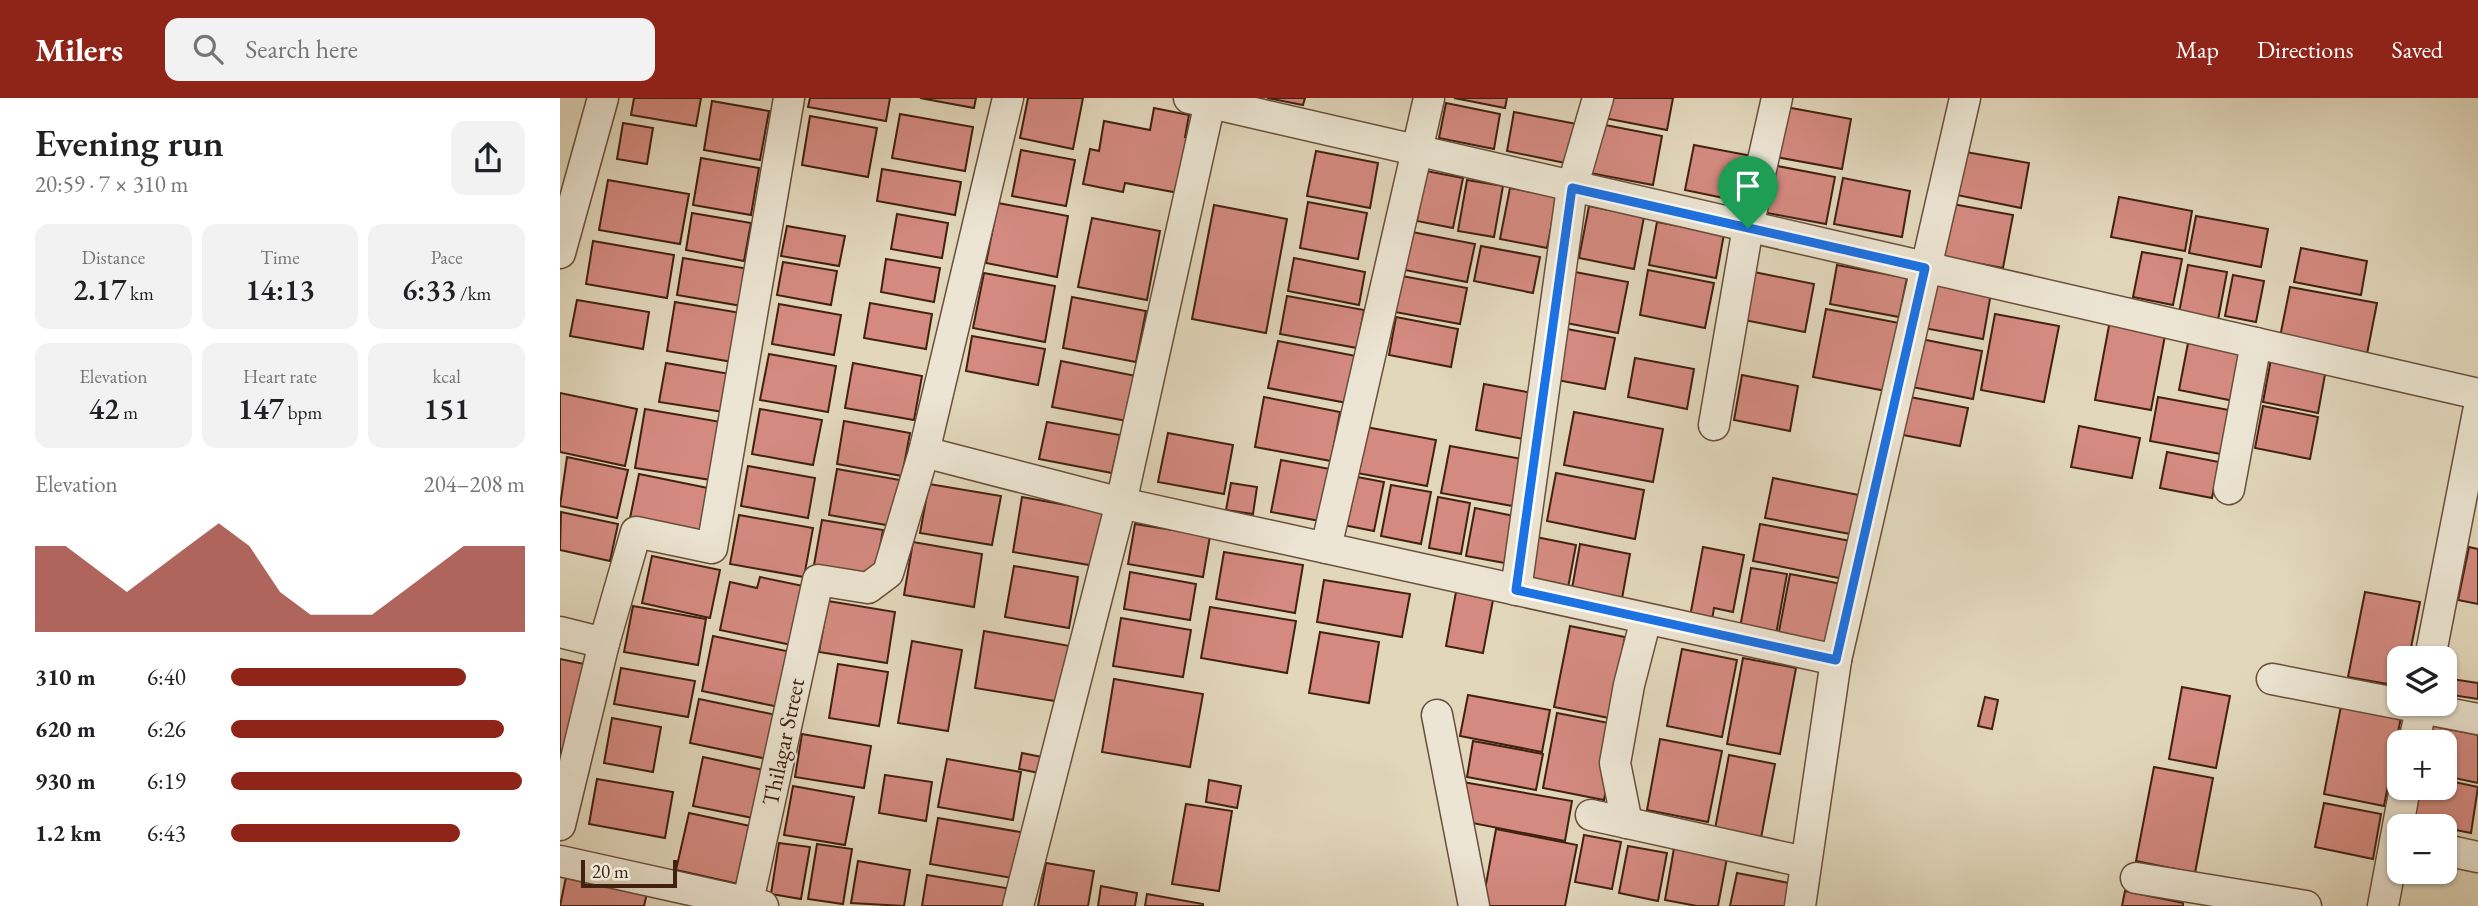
<!DOCTYPE html>
<meta charset="utf-8">
<style>
:root{--surface:#fff;--page:#f2f2f2;--text:#202124;--muted:#757577;--accent:#8f2418}
body{margin:0;font-family:"EB Garamond",serif;background:var(--page);color:var(--text);height:100vh;display:flex;flex-direction:column;font-size:26px;white-space:nowrap}
*{box-sizing:border-box;margin:0}
p{font-size:23px;color:var(--muted)}
.icon{flex:none;width:38px;height:38px;fill:none;stroke:currentColor;stroke-width:2;stroke-linecap:round;stroke-linejoin:round}
.map{position:relative;flex:1;overflow:hidden}
.details{display:flex;flex-direction:column;background:var(--surface);width:560px}
.details>*{flex:none}
.buttons{position:absolute;left:1827px;top:548px;display:grid;gap:14px}
.buttons a{display:grid;place-items:center;width:70px;height:70px;border-radius:14px;background:var(--surface);box-shadow:0 2px 5px #0004;font-size:35px}
.scale{position:absolute;left:21px;bottom:18px;width:96px;box-sizing:border-box;padding-left:7px;border:4px solid #412110;border-top:0;font-size:19px;line-height:24px;white-space:nowrap;color:#412110;-webkit-text-stroke:5px #ece5d3;paint-order:stroke}
.pin{position:absolute;display:grid;place-items:center;width:60px;height:60px;color:#fff;margin:-72px -30px;border-radius:50% 50% 50% 0;rotate:-45deg;box-shadow:0 0 7px #0007}
.pin .icon{rotate:45deg}
.round{display:grid;place-items:center;flex:none;width:74px;height:74px;border-radius:14px;background:var(--page)}
.overview{display:flex;align-items:center;justify-content:space-between;height:119px;padding:0 35px}
h1{font-size:38px;font-weight:600;line-height:52px}
.figures{display:grid;grid-template-columns:repeat(3,1fr);gap:10px;height:119px;padding:7px 35px}
.figures div{display:grid;align-content:center;border-radius:14px;background:var(--page);text-align:center}
.figures b{font-size:30px;font-weight:600}
.figures small{font-size:19px;font-weight:400}
.figures p{font-size:19px}
.chart{height:196px;padding:14px 35px}
.chart p{display:flex;justify-content:space-between}
.chart svg{width:100%;height:126px;margin-top:7px;fill:var(--accent);opacity:.7}
ul{padding:0 35px;list-style:none;font-size:23px}
li{display:grid;grid-template-columns:112px 84px 1fr;align-items:center;height:52px}
li i{height:18px;border-radius:9px;background:var(--accent)}
header{display:flex;align-items:center;gap:42px;box-sizing:border-box;height:98px;padding:0 35px;background:var(--accent);color:#fff}
header strong{font-size:33px}
nav{display:flex;gap:38px;margin-inline-start:auto;font-size:24px}
.search{width:490px;height:63px;background:var(--page);display:flex;align-items:center;gap:18px;box-sizing:border-box;padding:0 24px;border-radius:14px;color:var(--muted);font-size:26px}
main{display:flex;flex:1;min-height:0}
.map>svg:first-child{display:block}
.building{fill:#d48a80;stroke:#412110;stroke-width:2}
.lines{fill:none;stroke-linecap:round;stroke-linejoin:round}
.minor-casing{stroke:#694e3b;stroke-width:33}
.minor{stroke:#ece5d3;stroke-width:30}
.route-casing{stroke:#fff;stroke-width:14}
.route{stroke:#1a73e8;stroke-width:9}
.labels{text-anchor:middle;stroke-width:5;stroke-linejoin:round;paint-order:stroke}
.street-label{font-size:23px;fill:#412110;stroke:#ece5d3}
</style>
<header>
<strong>Milers</strong>
<div class="search"><svg class="icon" aria-label="search" viewBox="0 0 24 24"><circle cx="10" cy="10" r="6"/><path d="M15 15l6 6"/></svg>Search here</div>
<nav><a>Map</a><a>Directions</a><a>Saved</a></nav>
</header>
<main>
<section class="details">
<div class="overview"><div><h1>Evening run</h1><p>20:59 · 7 × 310 m</p></div><a class="round"><svg class="icon" aria-label="share" viewBox="0 0 24 24"><path d="M12 15V3M7 8l5-5 5 5M5 13v7h14v-7"/></svg></a></div>
<div class="figures">
<div><p>Distance</p><b>2.17<small> km</small></b></div>
<div><p>Time</p><b>14:13</b></div>
<div><p>Pace</p><b>6:33<small> /km</small></b></div>
</div>
<div class="figures">
<div><p>Elevation</p><b>42<small> m</small></b></div>
<div><p>Heart rate</p><b>147<small> bpm</small></b></div>
<div><p>kcal</p><b>151</b></div>
</div>
<div class="chart"><p><span>Elevation</span>204–208 m</p>
<svg viewBox="0 0 160 44" preserveAspectRatio="none"><path d="M0 44V14L10 14L20 22L30 30L40 22L50 14L60 6L70 14L80 30L90 38L100 38L110 38L120 30L130 22L140 14L150 14L160 14V44z"/></svg>
</div>
<ul>
<li><b>310 m</b>6:40<i style="width:80%"></i></li>
<li><b>620 m</b>6:26<i style="width:93%"></i></li>
<li><b>930 m</b>6:19<i style="width:99%"></i></li>
<li><b>1.2 km</b>6:43<i style="width:78%"></i></li>
</ul>
</section>
<div class="map">
<svg width="1918" height="808" viewBox="0 0 1918 808">
<rect width="100%" height="100%" fill="#e2d7bb"/>
<filter id="stains"><feTurbulence type="fractalNoise" baseFrequency=".00286" numOctaves="4"/><feColorMatrix values="0 0 0 0 .2 0 0 0 0 .09 0 0 0 0 .02 0 0 0 .5 -.17"/></filter>
<radialGradient id="worn" r=".72"><stop offset=".6" stop-color="#630" stop-opacity="0"/><stop offset="1" stop-color="#630" stop-opacity=".3"/></radialGradient>
<g class="building">
<path d="M74,0h67l-5,28 -65,-11z"/>
<path d="M250,0h80l-4,23 -78,-14z"/>
<path d="M360,0h56l-2,10z"/>
<path d="M468,0h55l-10,51 -53,-11z"/>
<path d="M707,0h38l-2,7z"/>
<path d="M894,0h53l-2,10z"/>
<path d="M1048,0h65l-6,32 -63,-12z"/>
<path d="M152,3l57,10 -9,49 -56,-10z"/>
<path d="M886,5l54,11 -6,35 -55,-11z"/>
<path d="M1226,9l65,12 -9,50 -66,-12z"/>
<path d="M594,10l35,7 -4,22 10,1 -11,56 -59,-11 -2,9 -40,-8 7,-35 9,2 5,-30 46,9z"/>
<path d="M954,14l63,12 -7,40 -63,-13z"/>
<path d="M340,16l73,13 -8,44 -73,-13z"/>
<path d="M250,18l67,12 -9,49 -66,-12z"/>
<path d="M63,25l30,5 -6,36 -30,-5z"/>
<path d="M1040,26l62,12 -9,49 -63,-12z"/>
<path d="M1134,47l58,11 -9,46 -58,-12z"/>
<path d="M461,52l54,10 -9,46 -54,-10z"/>
<path d="M756,53l62,12 -8,45 -63,-12z"/>
<path d="M1400,53l69,12 -8,45 -69,-14z"/>
<path d="M141,60l58,10 -8,47 -58,-10z"/>
<path d="M1212,67l63,12 -9,47 -64,-12z"/>
<path d="M322,71l79,13 -6,33 -78,-14z"/>
<path d="M866,73l37,7 -10,50 -36,-7z"/>
<path d="M1283,80l67,13 -8,46 -68,-13z"/>
<path d="M48,82l81,14 -9,50 -81,-14z"/>
<path d="M907,82l36,6 -9,51 -36,-6z"/>
<path d="M950,90l47,9 -10,51 -47,-9z"/>
<path d="M1559,99l73,14 -7,40 -74,-14z"/>
<path d="M748,104l59,11 -9,46 -58,-11z"/>
<path d="M438,105l70,13 -11,61 -71,-14z"/>
<path d="M1387,105l66,12 -10,53 -65,-12z"/>
<path d="M654,107l73,14 -21,114 -74,-14z"/>
<path d="M1029,108l55,11 -10,52 -55,-11z"/>
<path d="M132,115l59,10 -7,38 -58,-11z"/>
<path d="M337,116l51,9 -6,35 -51,-9z"/>
<path d="M1636,118l72,13 -7,38 -72,-14z"/>
<path d="M532,120l68,13 -13,69 -69,-13z"/>
<path d="M1097,124l67,12 -8,44 -67,-13z"/>
<path d="M227,128l58,10 -6,30 -58,-10z"/>
<path d="M852,134l63,12 -8,38 -62,-12z"/>
<path d="M33,143l81,14 -7,43 -81,-14z"/>
<path d="M921,148l59,11 -7,36 -59,-12z"/>
<path d="M1741,150l66,13 -6,34 -67,-13z"/>
<path d="M1582,154l40,7 -9,46 -40,-8z"/>
<path d="M123,160l66,11 -7,37 -65,-11z"/>
<path d="M734,160l71,14 -6,33 -71,-14z"/>
<path d="M326,161l54,9 -6,34 -53,-10z"/>
<path d="M223,164l54,9 -6,34 -54,-10z"/>
<path d="M1277,167l70,13 -8,39 -69,-13z"/>
<path d="M1628,167l39,7 -9,48 -39,-7z"/>
<path d="M1088,172l66,13 -9,45 -65,-13z"/>
<path d="M1015,174l53,10 -10,51 -52,-10z"/>
<path d="M1194,174l60,12 -9,48 -61,-12z"/>
<path d="M424,175l71,13 -10,56 -72,-14z"/>
<path d="M1673,177l31,6 -8,41 -31,-6z"/>
<path d="M842,178l65,12 -7,36 -65,-12z"/>
<path d="M1373,183l58,12 -8,46 -59,-11z"/>
<path d="M1730,189l87,16 -10,51 -87,-17z"/>
<path d="M727,198l77,14 -7,38 -77,-14z"/>
<path d="M512,199l74,14 -10,51 -73,-14z"/>
<path d="M17,202l72,12 -6,37 -73,-13z"/>
<path d="M115,204l66,11 -8,49 -66,-11z"/>
<path d="M310,205l62,11 -6,35 -62,-11z"/>
<path d="M219,206l62,11 -7,40 -62,-11z"/>
<path d="M1266,211l73,14 -13,68 -73,-14z"/>
<path d="M1435,216l64,12 -15,76 -63,-12z"/>
<path d="M1551,217l56,10 -16,85 -56,-10z"/>
<path d="M836,219l62,12 -7,38 -62,-12z"/>
<path d="M1007,231l48,9 -10,51 -48,-9z"/>
<path d="M412,238l73,13 -7,36 -72,-14z"/>
<path d="M1361,241l61,12 -9,48 -61,-12z"/>
<path d="M718,243l78,15 -9,47 -79,-15z"/>
<path d="M1628,245l55,11 -9,47 -55,-11z"/>
<path d="M209,256l67,12 -8,46 -68,-12z"/>
<path d="M1075,260l59,11 -7,40 -59,-12z"/>
<path d="M1711,261l55,10 -8,44 -55,-11z"/>
<path d="M501,263l75,15 -9,45 -75,-14z"/>
<path d="M106,265l64,11 -6,38 -65,-10z"/>
<path d="M293,265l69,13 -8,44 -69,-12z"/>
<path d="M1182,277l56,11 -8,45 -56,-11z"/>
<path d="M924,286l54,10 -9,46 -53,-10z"/>
<path d="M0,295l77,16 -12,57 -65,-14z"/>
<path d="M704,299l76,15 -9,49 -76,-14z"/>
<path d="M1350,299l58,11 -8,38 -57,-11z"/>
<path d="M1598,299l71,13 -8,44 -71,-13z"/>
<path d="M1703,308l55,11 -8,42 -55,-11z"/>
<path d="M85,311l76,13 -10,58 -76,-12z"/>
<path d="M200,311l62,11 -9,45 -61,-11z"/>
<path d="M1014,314l89,17 -10,53 -89,-17z"/>
<path d="M284,323l66,12 -8,43 -65,-12z"/>
<path d="M487,324l73,13 -8,38 -73,-14z"/>
<path d="M1519,328l61,12 -8,40 -61,-11z"/>
<path d="M806,329l70,13 -9,46 -70,-13z"/>
<path d="M608,335l65,12 -9,49 -66,-12z"/>
<path d="M890,348l77,14 -9,47 -77,-14z"/>
<path d="M1607,354l52,10 -7,36 -52,-10z"/>
<path d="M7,359l61,13 -11,48 -57,-12z"/>
<path d="M721,362l49,9 -10,52 -49,-9z"/>
<path d="M188,368l67,12 -7,40 -67,-12z"/>
<path d="M277,371l63,11 -8,46 -63,-11z"/>
<path d="M996,375l88,17 -9,49 -88,-18z"/>
<path d="M79,376l69,14 -10,50 -69,-15z"/>
<path d="M792,378l32,6 -10,49 -31,-6z"/>
<path d="M1213,380l96,19 -8,39 -96,-18z"/>
<path d="M671,385l26,4 -4,27 -27,-4z"/>
<path d="M369,386l72,12 -9,49 -72,-12z"/>
<path d="M831,387l40,7 -10,52 -40,-8z"/>
<path d="M462,399l88,16 -9,54 -88,-15z"/>
<path d="M878,399l32,6 -9,51 -32,-6z"/>
<path d="M915,410l39,8 -9,47 -39,-7z"/>
<path d="M1,414l57,12 -8,37 -50,-11z"/>
<path d="M179,417l74,13 -9,49 -74,-13z"/>
<path d="M262,422l61,10 -8,46 -61,-11z"/>
<path d="M575,426l75,12 -7,41 -75,-13z"/>
<path d="M1200,426l96,18 -7,38 -96,-19z"/>
<path d="M976,439l40,8 -9,48 -40,-8z"/>
<path d="M353,444l69,12 -8,53 -70,-12z"/>
<path d="M1020,446l50,10 -9,50 -50,-10z"/>
<path d="M1143,449l41,8 -11,57 -19,-4 -3,18 -22,-4z"/>
<path d="M1909,449l9,2v55l-20,-4z"/>
<path d="M664,454l79,13 -8,48 -79,-14z"/>
<path d="M92,458l68,14 -10,48 -68,-15z"/>
<path d="M454,468l64,11 -9,51 -64,-11z"/>
<path d="M1191,470l36,6 -12,66 -36,-7z"/>
<path d="M570,474l66,12 -6,36 -66,-11z"/>
<path d="M1230,476l57,11 -13,68 -57,-11z"/>
<path d="M200,479l48,10 -12,59 -76,-16 10,-48 27,6z"/>
<path d="M764,482l86,14 -8,43 -85,-15z"/>
<path d="M896,494l37,8 -10,53 -37,-7z"/>
<path d="M1805,494l55,10 -11,56h-10v28l-51,-9z"/>
<path d="M268,503l67,11 -8,51 -68,-11z"/>
<path d="M73,508l73,13 -8,46 -74,-13z"/>
<path d="M650,509l86,14 -9,52 -86,-15z"/>
<path d="M561,520l70,12 -8,47 -70,-11z"/>
<path d="M1010,528l55,11 -16,81 -55,-11z"/>
<path d="M424,533l86,15 -9,56 -86,-14z"/>
<path d="M760,534l59,10 -10,61 -60,-10z"/>
<path d="M153,538l78,16 -12,55 -77,-16z"/>
<path d="M352,543l50,9 -14,81 -50,-8z"/>
<path d="M1122,551l55,11 -15,77 -55,-11z"/>
<path d="M1183,560l53,10 -16,86 -53,-10z"/>
<path d="M0,561l29,6 -29,137z"/>
<path d="M278,566l50,8 -9,54 -50,-8z"/>
<path d="M61,570l74,13 -7,36 -74,-13z"/>
<path d="M1885,580l33,5v16l-33,-5z"/>
<path d="M554,581l89,15 -13,73 -88,-15z"/>
<path d="M1622,589l48,9 -14,72 -47,-9z"/>
<path d="M908,597l82,15 -8,42 -82,-16z"/>
<path d="M1425,599l13,3 -6,29 -14,-3z"/>
<path d="M139,601l77,16 -9,44 -77,-16z"/>
<path d="M1781,608l60,11 -17,89 -60,-12z"/>
<path d="M997,615l62,12 -15,75 -61,-12z"/>
<path d="M52,620l49,9 -8,45 -49,-9z"/>
<path d="M1869,627l49,10v48l-33,-7v-34h-19z"/>
<path d="M242,636l69,12 -7,42 -69,-11z"/>
<path d="M1100,641l62,12 -14,71 -61,-12z"/>
<path d="M913,643l70,13 -7,36 -69,-13z"/>
<path d="M462,655l25,5 -3,16 -25,-5z"/>
<path d="M1169,657l46,9 -14,74 -46,-9z"/>
<path d="M143,659l65,14 -10,48 -65,-13z"/>
<path d="M387,661l74,13 -8,48 -75,-13z"/>
<path d="M1594,669l59,11 -18,95 -59,-12z"/>
<path d="M325,677l47,7 -6,39 -47,-8z"/>
<path d="M37,681l76,13 -8,46 -76,-14z"/>
<path d="M649,682l32,6 -4,22 -31,-6z"/>
<path d="M1885,682l33,7 -7,46 -60,-12 7,-33h27z"/>
<path d="M897,683l115,20 -7,40 -103,-20z"/>
<path d="M233,688l61,11 -9,48 -61,-10z"/>
<path d="M1764,705l57,11 -8,45 -58,-12z"/>
<path d="M626,706l46,7 -13,80 -47,-7z"/>
<path d="M129,715l66,14 -12,58 -67,-15z"/>
<path d="M378,720l88,15 -8,46 -88,-15z"/>
<path d="M936,731l81,16 -12,61h-83z"/>
<path d="M1024,737l37,7 -9,47 -37,-7z"/>
<path d="M219,745l31,4 -9,52 -30,-5z"/>
<path d="M257,746l35,5 -9,55 -35,-5z"/>
<path d="M1068,748l39,7 -9,48 -39,-8z"/>
<path d="M1114,750l53,10 -9,48h-21l-32,-6z"/>
<path d="M298,763l52,9 -6,36 -53,-3z"/>
<path d="M486,765l48,8 -6,35h-50z"/>
<path d="M1177,775l52,10 -4,23h-55z"/>
<path d="M367,777l85,14 -3,17h-87z"/>
<path d="M6,779l81,16 -3,13h-84z"/>
<path d="M541,788l36,7 -2,13h-37z"/>
<path d="M1565,793l58,12v3h-61z"/>
<path d="M587,796l56,10v2h-58z"/>
</g>
<g class="lines">
<g class="minor-casing">
<g id="minor">
<path d="M448,0l-84,354 197,51 715,157 129,-562"/>
<path d="M629,0l1289,296"/>
<path d="M0,155l43,-155"/>
<path d="M1154,327l34,-198 29,-129"/>
<path d="M1669,391l27,-146"/>
<path d="M766,450l103,-450"/>
<path d="M956,492l56,-402 26,-90"/>
<path d="M0,534l44,11 -44,182"/>
<path d="M44,545l32,-111 76,16 77,-450"/>
<path d="M1870,560l48,-246"/>
<path d="M1712,581l206,40"/>
<path d="M877,617l37,191"/>
<path d="M1854,644l8,-38"/>
<path d="M1031,717l214,47"/>
<path d="M1067,725l-12,-60 14,-78 17,-66"/>
<path d="M1885,752l33,7"/>
<path d="M0,763l203,45"/>
<path d="M1576,780l170,28"/>
<path d="M187,808l71,-326 50,8 20,-15 36,-121"/>
<path d="M458,808l103,-403 90,-405"/>
<path d="M1240,808l36,-246"/>
<path d="M1823,808l22,-118"/>
</g>
</g>
<use href="#minor" class="minor"/>
</g>
<g class="lines">
<g class="route-casing">
<path id="route" d="M1012,90l353,80 -89,392 -320,-70z"/>
</g>
<use href="#route" class="route"/>
</g>
<g class="labels">
<g class="street-label">
<text transform="translate(223 644) rotate(-78)" y="8">Thilagar Street</text>
</g>
</g>
<rect width="100%" height="100%" filter="url(#stains)"/>
<rect width="100%" height="100%" fill="url(#worn)"/>
</svg>
<div class="buttons">
<a><svg class="icon" aria-label="layers" viewBox="0 0 24 24"><path d="M12 4l9 5-9 5-9-5zM3 14l9 5 9-5"/></svg></a>
<a>+</a>
<a>−</a>
</div>
<div class="scale">20 m</div>
<div class="pin" style="left:1188px;top:130px;background:#1e9e55"><svg class="icon" aria-label="arrive" viewBox="0 0 24 24"><path d="M6 21V4h12l-3 4 3 4H6"/></svg></div>
</div>
</main>
